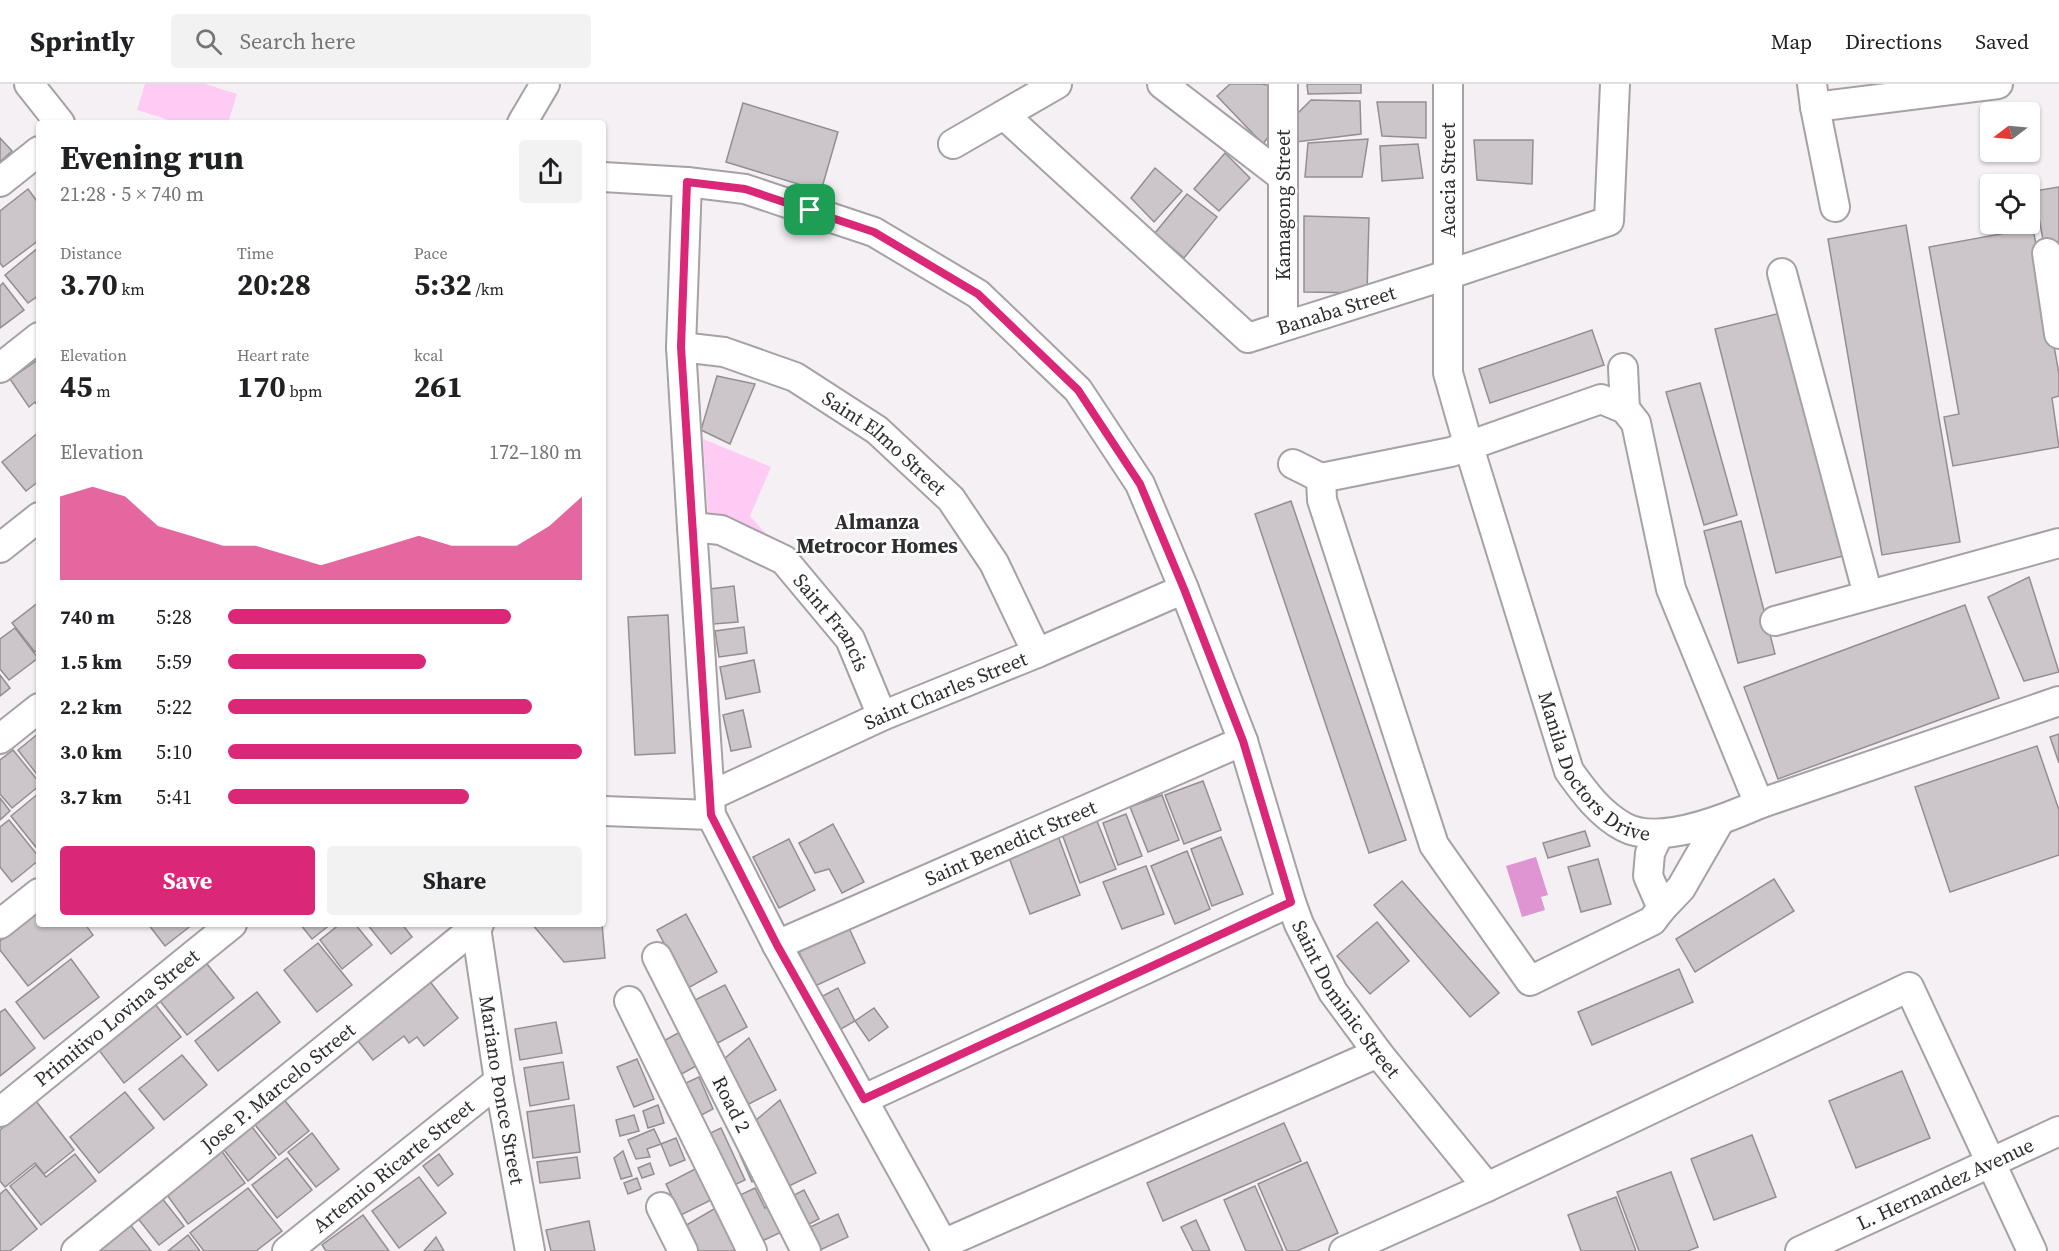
<!DOCTYPE html>
<meta charset="utf-8">
<style>
:root{--surface:#fff;--page:#f2f2f2;--text:#202124;--muted:#757577;--line:#e0e0e0;--accent:#db2777}
body{margin:0;font-family:"Source Serif 4",serif;background:var(--page);color:var(--text);height:100vh;display:flex;flex-direction:column;font-size:22px;white-space:nowrap}
*{box-sizing:border-box;margin:0}
p{font-size:20px;color:var(--muted)}
.icon{flex:none;width:33px;height:33px;fill:none;stroke:currentColor;stroke-width:2;stroke-linecap:round;stroke-linejoin:round}
.map{position:relative;flex:1;overflow:hidden}
.side{position:absolute;left:36px;top:36px;width:570px;height:807px;display:flex;flex-direction:column;background:var(--surface);border-radius:6px;box-shadow:0 2px 4px #0004}
.side>*{flex:none}
.needle{width:39px;rotate:254deg}
.tools{position:absolute;left:1980px;top:18px;display:grid;gap:12px}
.tools a{display:grid;place-items:center;width:60px;height:60px;border-radius:6px;background:var(--surface);box-shadow:0 2px 4px #0004;font-size:30px}
.pin{position:absolute;display:grid;place-items:center;width:51px;height:51px;color:#fff;margin:-26px;border-radius:12px;box-shadow:0 3px 9px #0006}
.round{display:grid;place-items:center;flex:none;width:63px;height:63px;border-radius:6px;background:var(--page)}
.head{display:flex;align-items:center;justify-content:space-between;height:102px;padding:0 24px}
h1{font-size:33px;font-weight:700;line-height:45px}
.metrics{display:grid;grid-template-columns:repeat(3,1fr);gap:9px;height:102px;padding:6px 24px}
.metrics div{display:grid;align-content:center}
.metrics b{font-size:30px;font-weight:700}
.metrics small{font-size:16px;font-weight:400}
.metrics p{font-size:16px}
.chart{height:168px;padding:12px 24px}
.chart p{display:flex;justify-content:space-between}
.chart svg{width:100%;height:108px;margin-top:6px;fill:var(--accent);opacity:.7}
.button{display:flex;gap:12px;margin-top:auto;padding:12px 24px}
.button a{flex:1;height:69px;border-radius:6px;background:var(--accent);color:#fff;font-size:24px;font-weight:700;line-height:69px;text-align:center}
.button a+a{background:var(--page);color:var(--text)}
ul{padding:0 24px;list-style:none;font-size:20px}
li{display:grid;grid-template-columns:96px 72px 1fr;align-items:center;height:45px}
li i{height:15px;border-radius:8px;background:var(--accent)}
header{display:flex;align-items:center;gap:36px;box-sizing:border-box;height:84px;padding:0 30px;background:var(--surface);border-bottom:2px solid var(--line)}
header strong{font-size:28px}
nav{display:flex;gap:33px;margin-inline-start:auto;font-size:21px}
.search{width:420px;height:54px;background:var(--page);display:flex;align-items:center;gap:15px;box-sizing:border-box;padding:0 21px;border-radius:6px;color:var(--muted);font-size:22px}
.map>svg:first-child{display:block}
.green{fill:#fdcbf3}
.water{fill:#de95d2}
.building{fill:#ccc6cb;stroke:#948e92;stroke-width:1.5}
.lines{fill:none;stroke-linecap:round;stroke-linejoin:round}
.minor-casing{stroke:#a6a1a5;stroke-width:32}
.minor{stroke:#fff;stroke-width:28}
.route-casing{stroke:#fff;stroke-width:12}
.route{stroke:#db2777;stroke-width:8}
.labels{text-anchor:middle;stroke-width:5;stroke-linejoin:round;paint-order:stroke}
.street-label{font-size:20px;fill:#2f2d2f;stroke:#fff}
.neighbourhood-label{font-size:21px;font-weight:bold;fill:#2f2d2f;stroke:#fff}
</style>
<header>
<strong>Sprintly</strong>
<div class="search"><svg class="icon" aria-label="search" viewBox="0 0 24 24"><circle cx="10" cy="10" r="6"/><path d="M15 15l6 6"/></svg>Search here</div>
<nav><a>Map</a><a>Directions</a><a>Saved</a></nav>
</header>
<div class="map">
<svg width="2059" height="1167" viewBox="0 0 2059 1167">
<rect width="100%" height="100%" fill="#f5f0f4"/>
<g class="green">
<path d="M145,0h60l32,10 -9,29h-50l-41,-13z"/>
<path d="M703,355l68,28 -21,49 28,31 -70,-33z"/>
</g>
<path class="water" d="M1536,773l12,38 -7,2 4,13 -23,7 -16,-51z"/>
<g class="building">
<path d="M1230,0h32l13,3 -1,42 -11,15 -46,-48z"/>
<path d="M1307,0h54v9l-53,1z"/>
<path d="M1311,16l49,1 1,33 -65,8 -2,-25z"/>
<path d="M1377,18h49v36l-44,-2z"/>
<path d="M743,19l95,29 -17,59 -95,-29z"/>
<path d="M0,54l12,13 -12,11z"/>
<path d="M1368,55l-6,38h-57l3,-34z"/>
<path d="M1474,56h59l-1,44 -55,-4z"/>
<path d="M1418,60l5,34 -41,3 -2,-35z"/>
<path d="M1225,69l25,25 -31,33 -25,-22z"/>
<path d="M1155,84l27,23 -28,31 -23,-24z"/>
<path d="M2059,103v55l-15,3 -10,-54z"/>
<path d="M28,105l11,15v36l-36,27 -3,-4v-52z"/>
<path d="M1187,110l30,23 -33,41 -29,-25z"/>
<path d="M1304,132l65,2 -2,75 -63,-1z"/>
<path d="M1906,141l54,317 -78,13 -54,-316z"/>
<path d="M2033,144l26,146v22l-7,2 7,49 -106,19 -9,-49 15,-3 -30,-167z"/>
<path d="M39,163v48l-11,8 -23,-28z"/>
<path d="M3,199l21,27 -24,18v-42z"/>
<path d="M1785,228l62,243 -71,18 -61,-244z"/>
<path d="M1592,246l12,35 -114,38 -11,-34z"/>
<path d="M39,275v49l-4,-6 -6,5 -19,-28z"/>
<path d="M717,292l38,8 -25,60 -29,-14z"/>
<path d="M1700,299l37,132 -33,10 -38,-133z"/>
<path d="M39,348v49l-13,10 -24,-29z"/>
<path d="M1291,417l115,339 -37,13 -114,-339z"/>
<path d="M1741,437l34,133 -37,9 -34,-132z"/>
<path d="M2029,493l30,95 -35,9 -36,-84z"/>
<path d="M734,502l4,36 -25,2 -3,-35z"/>
<path d="M39,518v47l-4,3 -23,-29z"/>
<path d="M1965,521l34,93 -221,81 -34,-92z"/>
<path d="M668,531l7,138 -40,2 -7,-138z"/>
<path d="M744,543l3,26 -28,4 -4,-26z"/>
<path d="M15,544l23,30 -29,22 -9,-11v-30z"/>
<path d="M754,576l6,32 -34,7 -6,-32z"/>
<path d="M0,591l10,13 -10,8z"/>
<path d="M743,626l8,37 -20,4 -8,-36z"/>
<path d="M39,649v44l-21,-27z"/>
<path d="M2059,650v29l-9,-26z"/>
<path d="M2037,662l22,64v45l-109,37 -35,-105z"/>
<path d="M13,666l26,32v4l-27,22 -12,-14v-34z"/>
<path d="M1203,697l18,49 -37,14 -19,-49z"/>
<path d="M39,709v58l-28,-35z"/>
<path d="M1162,711l17,45 -31,12 -18,-45z"/>
<path d="M0,714l10,13 -10,9z"/>
<path d="M1126,730l16,42 -24,9 -15,-42z"/>
<path d="M9,736l30,37v3l-27,22 -12,-15v-40z"/>
<path d="M1097,737l19,48 -36,14 -18,-49z"/>
<path d="M833,740l31,58 -22,11 -13,-24 -14,4 -16,-30z"/>
<path d="M1585,747l5,15 -42,12 -5,-15z"/>
<path d="M1058,752l22,59 -50,19 -22,-59z"/>
<path d="M1221,753l22,57 -31,12 -21,-57z"/>
<path d="M789,755l26,51 -36,18 -26,-51z"/>
<path d="M1187,767l23,58 -35,15 -24,-58z"/>
<path d="M1598,775l13,45 -30,8 -13,-45z"/>
<path d="M1146,782l18,48 -42,15 -19,-47z"/>
<path d="M1774,795l20,32 -99,61 -19,-33z"/>
<path d="M1402,797l97,112 -29,24 -96,-112z"/>
<path d="M39,827v13h46l8,11 -65,51 -28,-36v-9z"/>
<path d="M686,830l31,58 -29,16 -31,-58z"/>
<path d="M1377,838l32,39 -39,33 -33,-38z"/>
<path d="M148,840h45l-28,22z"/>
<path d="M300,840h31l-19,15z"/>
<path d="M340,840h15l17,21 -30,24 -22,-29z"/>
<path d="M367,840h35l10,13 -21,17z"/>
<path d="M532,840h70l3,34 -41,4z"/>
<path d="M849,844l16,35 -50,23 -16,-34z"/>
<path d="M318,859l34,42 -35,27 -33,-42z"/>
<path d="M71,875l28,38 -55,42 -28,-37z"/>
<path d="M207,880l27,34 -47,37 -27,-34z"/>
<path d="M1679,885l14,33 -101,43 -14,-33z"/>
<path d="M428,895l30,39 -34,28 -7,-9 -8,6 -5,-7 -31,24 -18,-23z"/>
<path d="M725,901l22,42 -31,17 -23,-43z"/>
<path d="M838,904l17,33 -21,12 -17,-34z"/>
<path d="M257,908l23,30 -62,49 -23,-30z"/>
<path d="M155,920l26,33 -57,46 -26,-34z"/>
<path d="M874,924l14,19 -19,14 -14,-20z"/>
<path d="M5,925l30,39 -35,28v-64z"/>
<path d="M556,938l6,31 -42,7 -5,-31z"/>
<path d="M687,944l18,33 -27,15 -18,-33z"/>
<path d="M749,954l27,52 -29,15 -23,-46z"/>
<path d="M182,971l25,30 -43,35 -25,-31z"/>
<path d="M637,975l17,40 -20,8 -17,-40z"/>
<path d="M563,978l6,37 -39,7 -6,-38z"/>
<path d="M1902,987l28,67 -74,30 -27,-67z"/>
<path d="M699,993l14,32 -19,10 -15,-33z"/>
<path d="M125,1008l29,36 -55,45 -29,-36z"/>
<path d="M282,1013l27,34 -30,24 -27,-34z"/>
<path d="M780,1016l36,73 -29,14 -32,-66z"/>
<path d="M36,1017l38,49 -30,24 -9,-11 -30,24 -5,-6v-51z"/>
<path d="M574,1021l6,47 -47,6 -6,-46z"/>
<path d="M658,1021l6,18 -16,5 -5,-17z"/>
<path d="M634,1031l5,16 -19,5 -4,-16z"/>
<path d="M249,1039l27,35 -28,23 -27,-35z"/>
<path d="M1284,1039l17,38 -138,60 -16,-38z"/>
<path d="M721,1044l24,52 -15,7 -26,-51z"/>
<path d="M654,1045l7,15 -14,5 3,8 -14,2 -8,-19z"/>
<path d="M312,1049l27,36 -23,18 -28,-35z"/>
<path d="M1752,1051l24,62 -62,23 -23,-61z"/>
<path d="M676,1054l9,22 -15,6 -9,-22z"/>
<path d="M218,1062l27,37 -57,41 -26,-36z"/>
<path d="M749,1063l14,30 -11,5 -12,-27z"/>
<path d="M623,1067l9,25 -11,3 -7,-21z"/>
<path d="M75,1070l21,27 -55,44 -31,-39 26,-21 10,12z"/>
<path d="M439,1070l14,20 -15,12 -15,-20z"/>
<path d="M577,1073l3,21 -40,5 -3,-21z"/>
<path d="M287,1074l25,32 -35,28 -25,-33z"/>
<path d="M1307,1078l31,71 -41,18h-10l-29,-67z"/>
<path d="M650,1079l4,11 -12,4 -4,-10z"/>
<path d="M697,1084l16,31 -32,16 -15,-31z"/>
<path d="M1671,1088l27,75 -10,4h-49l-22,-59z"/>
<path d="M419,1093l27,36 -47,35 -27,-37z"/>
<path d="M637,1094l4,11 -13,5 -4,-11z"/>
<path d="M1255,1102l28,65h-37l-22,-51z"/>
<path d="M248,1104l34,43 -26,20h-52l-14,-18z"/>
<path d="M755,1104l10,20 13,-6 12,26 -30,14 -22,-46z"/>
<path d="M6,1105l31,40 -27,22h-10v-57z"/>
<path d="M804,1106l15,29 -12,6 -15,-29z"/>
<path d="M157,1108l27,34 -25,19 -27,-34z"/>
<path d="M1616,1113l20,54h-55l-13,-36z"/>
<path d="M719,1122l25,45h-48l-13,-24z"/>
<path d="M838,1130l10,23 -28,13 -10,-23z"/>
<path d="M363,1131l26,36h-63l-4,-6z"/>
<path d="M125,1134l26,33h-67z"/>
<path d="M1196,1136l14,31h-17l-12,-24z"/>
<path d="M589,1137l6,30h-44l-5,-21z"/>
<path d="M188,1151l12,16h-32z"/>
<path d="M436,1153l8,14h-20z"/>
</g>
<g class="lines">
<g class="minor-casing">
<g id="minor">
<path d="M29,0l31,39"/>
<path d="M1162,0l121,93"/>
<path id="s1" d="M1448,0v289l21,74 100,324c15,21 31,43 55,56 36,19 101,-8 135,-23l300,-103"/>
<path d="M1812,0l3,23 20,100"/>
<path d="M1815,23l183,-23"/>
<path id="s2" d="M1004,31l244,223 199,-63 162,-54 6,-137"/>
<path d="M522,39l23,-39"/>
<path d="M953,60l104,-60"/>
<path id="s3" d="M603,93l84,5 58,7 129,43 104,62 100,96 62,94 44,105 59,152 48,161 8,22 34,68 45,61 109,134"/>
<path d="M0,98l39,-31"/>
<path d="M687,98l-6,165 11,180 19,288 66,130 170,306"/>
<path d="M2047,169l12,81"/>
<path d="M1782,189l86,322"/>
<path d="M1283,242v-242"/>
<path id="s4" d="M681,263l43,5 71,25 82,53 74,69 43,64 43,90"/>
<path d="M0,284l39,-31"/>
<path d="M1623,284l2,41"/>
<path d="M1293,380l28,14 130,-26 150,-53 24,10 11,14 35,166 88,215"/>
<path d="M1321,394l1,22 112,345 96,136 122,-60 10,-13 19,-20 38,-66"/>
<path id="s5" d="M692,443l29,3 63,30 66,79 32,77"/>
<path d="M0,464l39,-31"/>
<path d="M1775,537l284,-78"/>
<path d="M0,655l39,-31"/>
<path id="s6" d="M710,712l172,-80 155,-63 147,-64"/>
<path d="M604,727l107,4"/>
<path d="M1659,750l-9,19 -2,23 14,32"/>
<path d="M0,840l39,-31"/>
<path id="s7" d="M476,843l23,154 31,170"/>
<path id="s8" d="M777,861l466,-204"/>
<path id="s9" d="M657,873l149,294"/>
<path d="M629,917l123,250"/>
<path d="M864,1015l427,-197"/>
<path id="s10" d="M0,1028l232,-188"/>
<path d="M661,1123l22,44"/>
<path d="M943,1160l435,-191"/>
<path id="s11" d="M76,1167l403,-327"/>
<path id="s12" d="M287,1167l212,-170"/>
<path d="M1344,1167l143,-64 422,-200 123,264"/>
<path id="s13" d="M1800,1167l259,-120"/>
</g>
</g>
<use href="#minor" class="minor"/>
</g>
<g class="lines">
<g class="route-casing">
<path id="route" d="M687,98l58,7 129,43 104,62 100,96 62,94 44,105 59,152 48,161 -427,197 -87,-154 -66,-130 -30,-468z"/>
</g>
<use href="#route" class="route"/>
</g>
<g class="labels">
<g class="street-label">
<text transform="translate(1448 96) rotate(-90)" y="7">Acacia Street</text>
<text transform="translate(1283 121) rotate(-90)" y="7">Kamagong Street</text>
<text dy="7" stroke="none"><textPath href="#s2" startOffset="423">Banaba Street</textPath></text>
<text dy="7" stroke="none"><textPath href="#s4" startOffset="230">Saint Elmo Street</textPath></text>
<text dy="7" stroke="none"><textPath href="#s5" startOffset="178">Saint Francis</textPath></text>
<text dy="7" stroke="none"><textPath href="#s6" startOffset="258">Saint Charles Street</textPath></text>
<text dy="7" stroke="none"><textPath href="#s1" startOffset="717">Manila Doctors Drive</textPath></text>
<text dy="7" stroke="none"><textPath href="#s8" startOffset="255">Saint Benedict Street</textPath></text>
<text dy="7" stroke="none"><textPath href="#s3" startOffset="1208">Saint Dominic Street</textPath></text>
<text dy="7" stroke="none"><textPath href="#s10" startOffset="150">Primitivo Lovina Street</textPath></text>
<text dy="7" stroke="none"><textPath href="#s11" startOffset="260">Jose P. Marcelo Street</textPath></text>
<text dy="7" stroke="none"><textPath href="#s7" startOffset="165">Mariano Ponce Street</textPath></text>
<text dy="7" stroke="none"><textPath href="#s9" startOffset="165">Road 2</textPath></text>
<text dy="7" stroke="none"><textPath href="#s12" startOffset="136">Artemio Ricarte Street</textPath></text>
<text dy="7" stroke="none"><textPath href="#s13" startOffset="160">L. Hernandez Avenue</textPath></text>
</g>
<g class="neighbourhood-label">
<text x="877" y="445">Almanza<tspan x="877" dy="24">Metrocor Homes</tspan></text>
</g>
</g>
</svg>
<div class="tools">
<a><svg class="needle" viewBox="-14 -14 28 28"><path d="M0-13l5 13h-10z" fill="#e53935"/><path d="M0 13l5-13h-10z" fill="#757577"/></svg></a>
<a><svg class="icon" aria-label="locate" viewBox="0 0 24 24"><circle cx="12" cy="12" r="6"/><path d="M12 2v4M12 18v4M2 12h4M18 12h4"/></svg></a>
</div>
<div class="pin" style="left:810px;top:126px;background:#1e9e55"><svg class="icon" aria-label="arrive" viewBox="0 0 24 24"><path d="M6 21V4h12l-3 4 3 4H6"/></svg></div>
<section class="side">
<div class="head"><div><h1>Evening run</h1><p>21:28 · 5 × 740 m</p></div><a class="round"><svg class="icon" aria-label="share" viewBox="0 0 24 24"><path d="M12 15V3M7 8l5-5 5 5M5 13v7h14v-7"/></svg></a></div>
<div class="metrics">
<div><p>Distance</p><b>3.70<small> km</small></b></div>
<div><p>Time</p><b>20:28</b></div>
<div><p>Pace</p><b>5:32<small> /km</small></b></div>
</div>
<div class="metrics">
<div><p>Elevation</p><b>45<small> m</small></b></div>
<div><p>Heart rate</p><b>170<small> bpm</small></b></div>
<div><p>kcal</p><b>261</b></div>
</div>
<div class="chart"><p><span>Elevation</span>172–180 m</p>
<svg viewBox="0 0 160 44" preserveAspectRatio="none"><path d="M0 44V10L10 6L20 10L30 22L40 26L50 30L60 30L70 34L80 38L90 34L100 30L110 26L120 30L130 30L140 30L150 22L160 10V44z"/></svg>
</div>
<ul>
<li><b>740 m</b>5:28<i style="width:80%"></i></li>
<li><b>1.5 km</b>5:59<i style="width:56%"></i></li>
<li><b>2.2 km</b>5:22<i style="width:86%"></i></li>
<li><b>3.0 km</b>5:10<i style="width:100%"></i></li>
<li><b>3.7 km</b>5:41<i style="width:68%"></i></li>
</ul>
<div class="button"><a>Save</a><a>Share</a></div>
</section>
</div>
